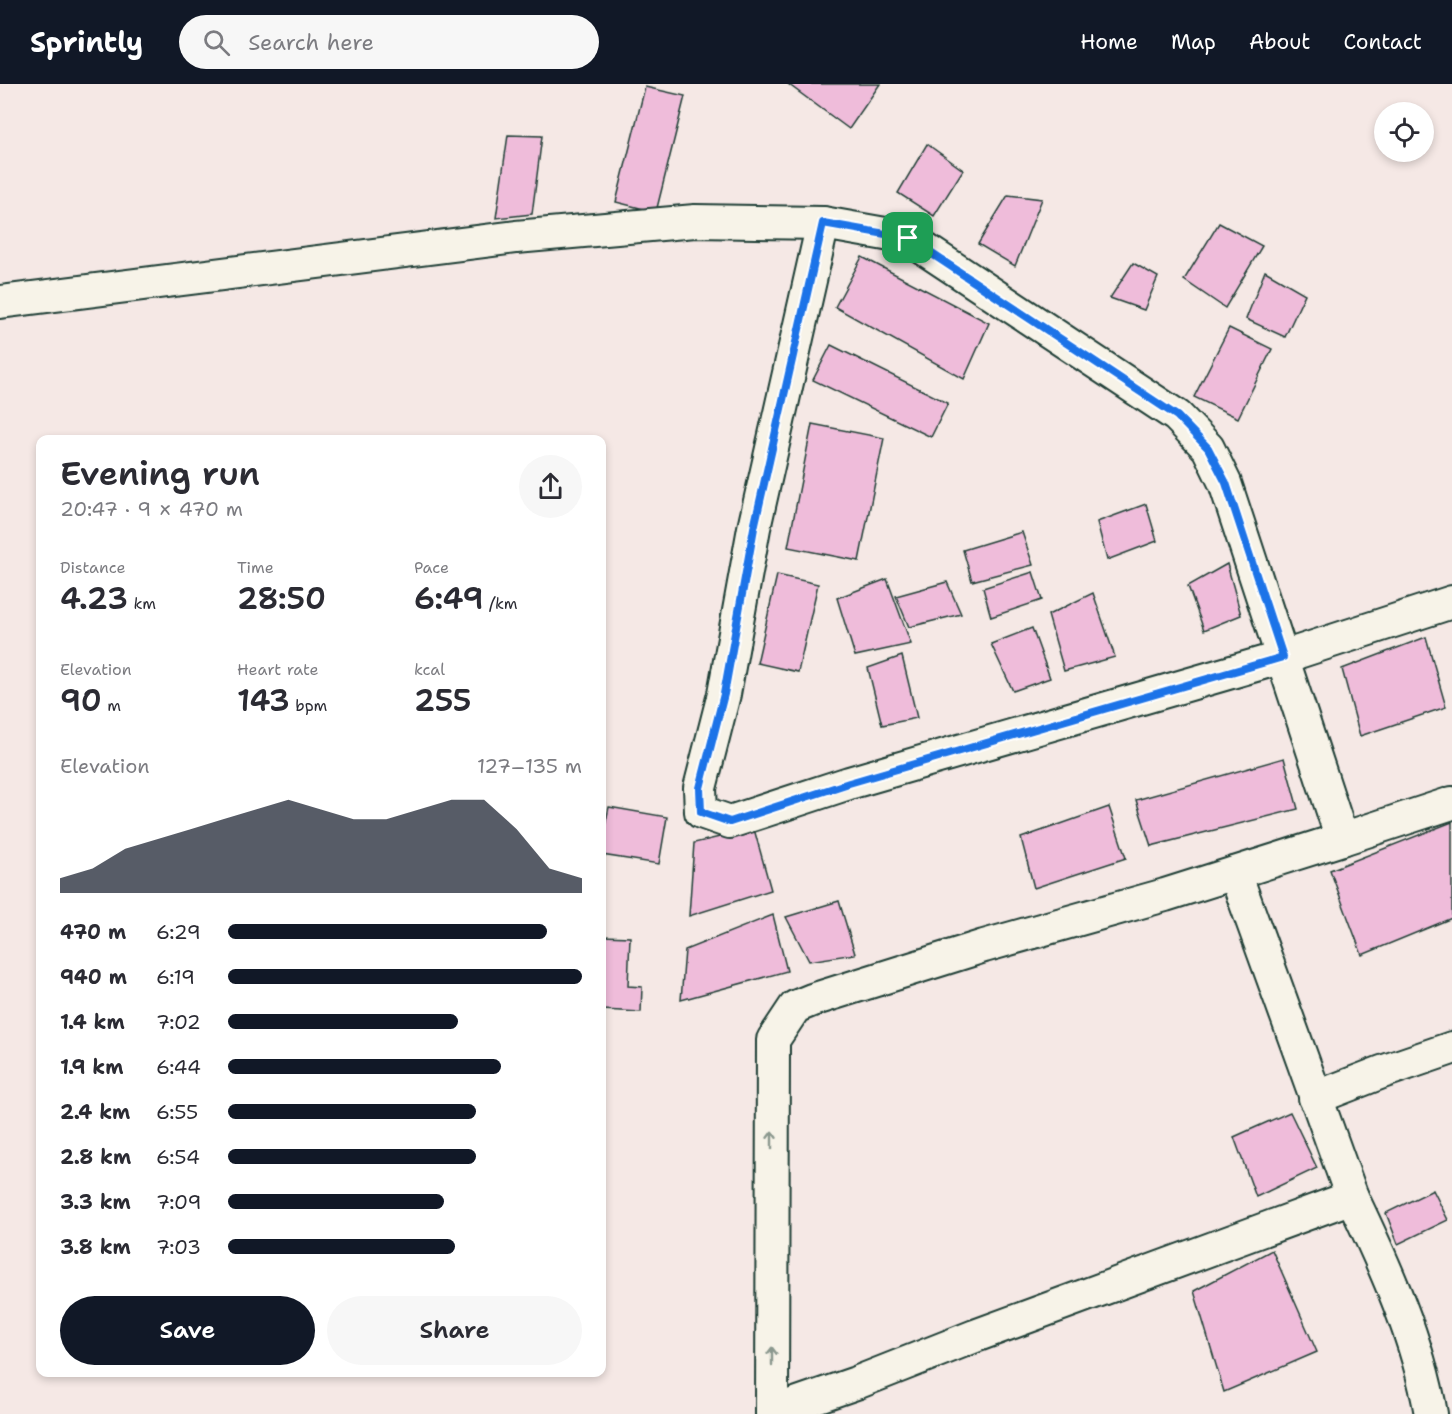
<!DOCTYPE html>
<meta charset="utf-8">
<style>
:root{--surface:#fff;--page:#f7f7f7;--text:#2b2b33;--muted:#7c7c81;--accent:#111827}
body{margin:0;font-family:"Shantell Sans",sans-serif;background:var(--page);color:var(--text);height:100vh;display:flex;flex-direction:column;font-size:22px;white-space:nowrap}
*{box-sizing:border-box;margin:0}
p{font-size:20px;color:var(--muted)}
.icon{flex:none;width:33px;height:33px;fill:none;stroke:currentColor;stroke-width:2;stroke-linecap:round;stroke-linejoin:round}
.map{position:relative;flex:1;overflow:hidden}
.sheet{position:absolute;left:36px;top:351px;width:570px;height:942px;display:flex;flex-direction:column;background:var(--surface);border-radius:12px;box-shadow:0 3px 9px #0003}
.sheet>*{flex:none}
.controls{position:absolute;left:1374px;top:18px;display:grid;gap:12px}
.controls a{display:grid;place-items:center;width:60px;height:60px;border-radius:50%;background:var(--surface);box-shadow:0 3px 9px #0003;font-size:30px}
.pin{position:absolute;display:grid;place-items:center;width:51px;height:51px;color:#fff;margin:-26px;border-radius:12px;box-shadow:0 3px 9px #0006}
.round{display:grid;place-items:center;flex:none;width:63px;height:63px;border-radius:32px;background:var(--page)}
.overview{display:flex;align-items:center;justify-content:space-between;height:102px;padding:0 24px}
h1{font-size:33px;font-weight:600;line-height:45px}
.figures{display:grid;grid-template-columns:repeat(3,1fr);gap:9px;height:102px;padding:6px 24px}
.figures div{display:grid;align-content:center}
.figures b{font-size:30px;font-weight:600}
.figures small{font-size:16px;font-weight:400}
.figures p{font-size:16px}
.chart{height:168px;padding:12px 24px}
.chart p{display:flex;justify-content:space-between}
.chart svg{width:100%;height:108px;margin-top:6px;fill:var(--accent);opacity:.7}
.button{display:flex;gap:12px;margin-top:auto;padding:12px 24px}
.button a{flex:1;height:69px;border-radius:36px;background:var(--accent);color:#fff;font-size:24px;font-weight:600;line-height:69px;text-align:center}
.button a+a{background:var(--page);color:var(--text)}
ul{padding:0 24px;list-style:none;font-size:20px}
li{display:grid;grid-template-columns:96px 72px 1fr;align-items:center;height:45px}
li i{height:15px;border-radius:8px;background:var(--accent)}
header{display:flex;align-items:center;gap:36px;box-sizing:border-box;height:84px;padding:0 30px;background:var(--accent);color:#fff}
header strong{font-size:28px}
nav{display:flex;gap:33px;margin-inline-start:auto;font-size:21px}
.search{width:420px;height:54px;background:var(--page);display:flex;align-items:center;gap:15px;box-sizing:border-box;padding:0 21px;border-radius:33px;color:var(--muted);font-size:22px}
.map>svg:first-child{display:block}
.building{fill:#efbcda;stroke:#1f3d34;stroke-width:1.5}
.lines{fill:none;stroke-linecap:round;stroke-linejoin:round}
.minor-casing{stroke:#1f3d34;stroke-width:36}
.minor{stroke:#f7f3e8;stroke-width:32}
.oneway{stroke:#8b988e}
.route-casing{stroke:#fff;stroke-width:12}
.route{stroke:#1a73e8;stroke-width:8}
</style>
<header>
<strong>Sprintly</strong>
<div class="search"><svg class="icon" aria-label="search" viewBox="0 0 24 24"><circle cx="10" cy="10" r="6"/><path d="M15 15l6 6"/></svg>Search here</div>
<nav><a>Home</a><a>Map</a><a>About</a><a>Contact</a></nav>
</header>
<div class="map">
<svg width="1452" height="1330" viewBox="0 0 1452 1330">
<rect width="100%" height="100%" fill="#f5e8e5"/>
<filter id="ink" filterUnits="userSpaceOnUse"><feTurbulence type="fractalNoise" baseFrequency=".0167" numOctaves="2"/><feDisplacementMap in="SourceGraphic" scale="12" xChannelSelector="R" yChannelSelector="G"/><feConvolveMatrix kernelMatrix="1 2 1 2 8 2 1 2 1" color-interpolation-filters="sRGB"/></filter>
<g filter="url(#ink)">
<g class="building">
<path d="M788,0h92l-31,45z"/>
<path d="M645,3l40,9 -29,116 -40,-10z"/>
<path d="M508,51l34,1 -10,78 -36,4z"/>
<path d="M927,60l36,26 -29,46 -36,-23z"/>
<path d="M1008,111l34,4 -27,67 -37,-22z"/>
<path d="M1219,139l43,23 -37,62 -41,-28z"/>
<path d="M862,173l127,66 -25,56 -129,-72z"/>
<path d="M1133,179l25,14 -14,33 -34,-12z"/>
<path d="M1265,187l40,23 -20,43 -39,-18z"/>
<path d="M1229,244l43,21 -34,69 -44,-21z"/>
<path d="M831,261l117,58 -17,34 -118,-57z"/>
<path d="M812,340l72,14 -25,123 -71,-14z"/>
<path d="M1146,420l11,37 -50,19 -10,-38z"/>
<path d="M1022,448l11,33 -61,16 -9,-31z"/>
<path d="M1227,480l14,51 -37,15 -16,-44z"/>
<path d="M1033,488l9,28 -51,17 -8,-29z"/>
<path d="M777,491l41,9 -20,88 -41,-9z"/>
<path d="M887,495l24,65 -56,12 -18,-58z"/>
<path d="M947,498l14,32 -52,13 -13,-31z"/>
<path d="M1093,509l22,64 -51,14 -16,-56z"/>
<path d="M1032,544l18,50 -37,13 -22,-47z"/>
<path d="M1426,553l20,70 -86,29 -18,-67z"/>
<path d="M902,572l15,62 -35,7 -14,-57z"/>
<path d="M1284,674l14,51 -147,37 -15,-46z"/>
<path d="M609,723l58,10 -8,47 -57,-9v-15z"/>
<path d="M1109,723l17,51 -92,30 -13,-50z"/>
<path d="M1452,738v96l-90,37 -32,-85z"/>
<path d="M754,745l17,61 -82,26 5,-73z"/>
<path d="M839,817l16,53 -46,7 -23,-44z"/>
<path d="M773,831l14,56 -106,29 4,-50z"/>
<path d="M602,852l28,1 -2,49 14,1 -1,25 -39,-2z"/>
<path d="M1290,1028l27,56 -61,29 -22,-60z"/>
<path d="M1433,1106l15,30 -50,24 -12,-31z"/>
<path d="M1272,1166l45,102 -93,40 -30,-101z"/>
</g>
<g class="lines">
<g class="minor-casing">
<g id="minor">
<path d="M823,139l-69,305 -30,166 -24,94 1,24 29,10 119,-39 434,-126 169,-55"/>
<path d="M0,218l516,-65 179,-16 128,2 85,15 269,178 31,32 17,35 117,356 -177,56 -181,51 -172,54 -17,7 -22,33 -1,374"/>
<path d="M1342,755l110,-36"/>
<path d="M1315,1014l67,-26 70,-24"/>
<path d="M1352,1113c33,69 66,142 79,217"/>
<path d="M772,1328l84,-29 119,-47 377,-139 -117,-324"/>
</g>
</g>
<use href="#minor" class="minor"/>
</g>
<defs><path id="oneway-shaft" d="M-6 0H5M1.5-3L5.5 0L1.5 3" fill="none" stroke-width="1.6" stroke-linecap="round" stroke-linejoin="round" transform="scale(1.5)"/></defs>
<g class="oneway">
<use href="#oneway-shaft" transform="translate(772 1056) rotate(-90)"/>
<use href="#oneway-shaft" transform="translate(772 1272) rotate(-90)"/>
</g>
</g>
<g class="lines" filter="url(#ink)">
<g class="route-casing">
<path id="route" d="M823,139l85,15 269,178 31,32 18,35 57,174 -434,126 -119,39 -29,-10 -1,-24 24,-94 30,-166z"/>
</g>
<use href="#route" class="route"/>
</g>
</svg>
<div class="controls">
<a><svg class="icon" aria-label="locate" viewBox="0 0 24 24"><circle cx="12" cy="12" r="6"/><path d="M12 2v4M12 18v4M2 12h4M18 12h4"/></svg></a>
</div>
<div class="pin" style="left:908px;top:154px;background:#1e9e55"><svg class="icon" aria-label="arrive" viewBox="0 0 24 24"><path d="M6 21V4h12l-3 4 3 4H6"/></svg></div>
<section class="sheet">
<div class="overview"><div><h1>Evening run</h1><p>20:47 · 9 × 470 m</p></div><a class="round"><svg class="icon" aria-label="share" viewBox="0 0 24 24"><path d="M12 15V3M7 8l5-5 5 5M5 13v7h14v-7"/></svg></a></div>
<div class="figures">
<div><p>Distance</p><b>4.23<small> km</small></b></div>
<div><p>Time</p><b>28:50</b></div>
<div><p>Pace</p><b>6:49<small> /km</small></b></div>
</div>
<div class="figures">
<div><p>Elevation</p><b>90<small> m</small></b></div>
<div><p>Heart rate</p><b>143<small> bpm</small></b></div>
<div><p>kcal</p><b>255</b></div>
</div>
<div class="chart"><p><span>Elevation</span>127–135 m</p>
<svg viewBox="0 0 160 44" preserveAspectRatio="none"><path d="M0 44V38L10 34L20 26L30 22L40 18L50 14L60 10L70 6L80 10L90 14L100 14L110 10L120 6L130 6L140 18L150 34L160 38V44z"/></svg>
</div>
<ul>
<li><b>470 m</b>6:29<i style="width:90%"></i></li>
<li><b>940 m</b>6:19<i style="width:100%"></i></li>
<li><b>1.4 km</b>7:02<i style="width:65%"></i></li>
<li><b>1.9 km</b>6:44<i style="width:77%"></i></li>
<li><b>2.4 km</b>6:55<i style="width:70%"></i></li>
<li><b>2.8 km</b>6:54<i style="width:70%"></i></li>
<li><b>3.3 km</b>7:09<i style="width:61%"></i></li>
<li><b>3.8 km</b>7:03<i style="width:64%"></i></li>
</ul>
<div class="button"><a>Save</a><a>Share</a></div>
</section>
</div>
